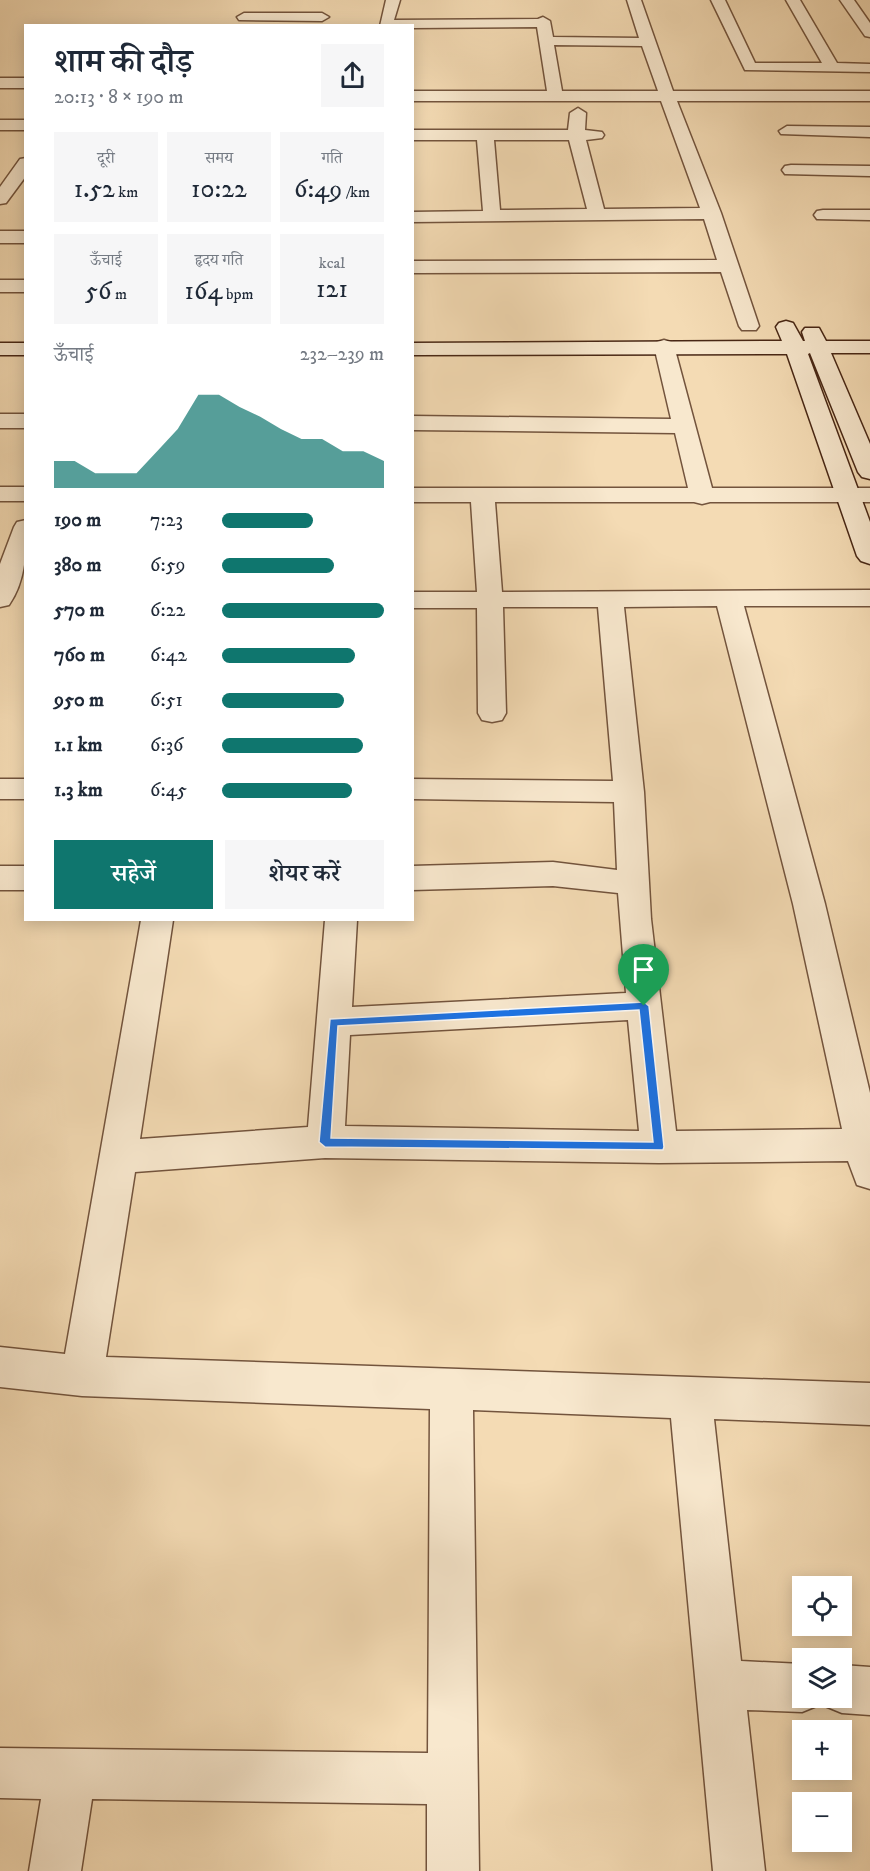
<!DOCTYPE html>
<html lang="hi">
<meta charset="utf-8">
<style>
:root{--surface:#fff;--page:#f6f6f7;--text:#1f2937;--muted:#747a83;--accent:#0f766e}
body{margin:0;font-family:"IM FELL DW Pica","Noto Serif Devanagari",serif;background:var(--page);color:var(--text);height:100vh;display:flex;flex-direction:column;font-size:22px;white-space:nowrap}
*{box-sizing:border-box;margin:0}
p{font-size:20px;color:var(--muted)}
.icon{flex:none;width:33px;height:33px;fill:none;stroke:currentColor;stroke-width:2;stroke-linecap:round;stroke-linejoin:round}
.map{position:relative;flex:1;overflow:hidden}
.drawer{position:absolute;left:24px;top:24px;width:390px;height:897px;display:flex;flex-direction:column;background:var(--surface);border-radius:0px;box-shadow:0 3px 15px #0003}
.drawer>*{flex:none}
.fabs{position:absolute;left:792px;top:1576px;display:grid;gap:12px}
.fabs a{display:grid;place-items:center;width:60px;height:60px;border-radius:0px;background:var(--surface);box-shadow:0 3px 15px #0003;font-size:30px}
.pin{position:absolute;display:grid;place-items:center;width:51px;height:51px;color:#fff;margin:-62px -26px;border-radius:50% 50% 50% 0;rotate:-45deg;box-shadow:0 0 6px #0007}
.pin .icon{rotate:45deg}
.round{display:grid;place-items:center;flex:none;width:63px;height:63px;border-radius:0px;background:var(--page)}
.summary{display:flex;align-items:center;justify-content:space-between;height:102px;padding:0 30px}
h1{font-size:33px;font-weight:600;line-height:45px}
.stats{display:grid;grid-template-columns:repeat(3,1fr);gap:9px;height:102px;padding:6px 30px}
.stats div{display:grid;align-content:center;border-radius:0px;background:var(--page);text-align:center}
.stats b{font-size:26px;font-weight:600}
.stats small{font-size:16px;font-weight:400}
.stats p{font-size:16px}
.chart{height:168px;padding:12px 30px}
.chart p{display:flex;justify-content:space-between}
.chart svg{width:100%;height:108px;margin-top:6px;fill:var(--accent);opacity:.7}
.primary-button{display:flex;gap:12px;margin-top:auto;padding:12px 30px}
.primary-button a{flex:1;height:69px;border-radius:0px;background:var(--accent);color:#fff;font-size:24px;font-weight:600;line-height:69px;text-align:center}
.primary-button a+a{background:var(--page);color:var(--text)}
ul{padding:0 30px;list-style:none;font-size:20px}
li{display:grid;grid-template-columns:96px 72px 1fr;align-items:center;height:45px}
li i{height:15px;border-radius:8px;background:var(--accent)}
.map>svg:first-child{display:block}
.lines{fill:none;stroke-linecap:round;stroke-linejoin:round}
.street-casing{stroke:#73543d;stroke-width:3}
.secondary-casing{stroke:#482715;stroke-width:3}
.street{fill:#f8e8ce;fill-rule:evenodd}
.secondary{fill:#f8e8ce;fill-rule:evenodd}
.route{fill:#1a73e8;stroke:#fff;stroke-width:1.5;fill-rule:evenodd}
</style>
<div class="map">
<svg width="870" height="1871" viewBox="0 0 870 1871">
<rect width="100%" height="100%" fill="#f4dbb4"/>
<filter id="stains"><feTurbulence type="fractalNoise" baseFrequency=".00333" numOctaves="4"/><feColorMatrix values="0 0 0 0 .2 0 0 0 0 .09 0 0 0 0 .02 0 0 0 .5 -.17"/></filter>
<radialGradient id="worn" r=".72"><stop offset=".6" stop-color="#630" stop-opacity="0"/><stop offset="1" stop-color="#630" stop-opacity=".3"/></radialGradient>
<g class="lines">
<g class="street-casing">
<g id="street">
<path d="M386,0h14l-6,20 144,-1 5,-2 7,4 3,16 86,1 -12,-38h14l32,91h197v10h-193l44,112 38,113 -3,4h-14l-3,-4 -18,-54 -309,1v-12l305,-1 -13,-41 -292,3v-10l71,-1 -6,-71h-65v-10h156l2,-17 8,-5 8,5 -1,17 17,2 2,3 -2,3 -16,2 18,69 96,-1 -39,-107h-249v-10h135l-10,-64 -125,1v-2h-32zM554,45l88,1 16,45h-96zM494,140h75l18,69 -87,1z"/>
<path d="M711,0h14l30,63h67l-36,-63h14l37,63 33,1v8l-125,-2z"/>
<path d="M840,0h14l16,23v14l-5,-1z"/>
<path d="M244,13h78l7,4 -7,4 -83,-1 -2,-3z"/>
<rect x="0" y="78" width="26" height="10"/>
<rect x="0" y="120" width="26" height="10"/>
<path d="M787,126l83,1v10l-89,-3 -2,-3z"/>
<path d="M26,158v18l-20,27 -6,1v-17l20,-28z"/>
<path d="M791,165l79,1v10l-85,-2 -3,-4 3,-4z"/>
<path d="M823,210h47v10l-53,-1 -3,-4 3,-4z"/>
<rect x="0" y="231" width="26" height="12"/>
<rect x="0" y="280" width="26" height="12"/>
<path d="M664,340l7,2 3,4 38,142h158v14h-160l-8,2 -8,-2h-199l7,90 368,-2v16h-126l81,298 45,189v96l-13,-4 -9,-24 -189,2 -334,-5 -190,14 -29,185 764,26v42l-156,-6 27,242 61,3v34h40v-33l28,2v48l-28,-2 -17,-7 -3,-7 -3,6 -17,7 -55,-2 18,161h-52l-42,-453 -198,-8 6,461h-52v-67l-335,-5 -11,72h-52l12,-72 -41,-1v-50l428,5 2,-344 -348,-13 -82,-9v-40l65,7 76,-434h32l-33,219 168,-12 17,-207h32l-5,87 274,-14 -8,-100 -65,-7 -141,4v-24l141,-4 64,8 -3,-68 -202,-3v-20l201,2 -15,-174h-95l3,106 -4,7 -10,2 -10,-2 -4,-7 -1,-105h-65v-16h65l-6,-90h-59v-14h276l-13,-55 -263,-3v-14l259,3 -17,-73 3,-4zM717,606l76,298 49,225 -166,2 -25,-212 -7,-127 -20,-185zM628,1020l11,111 -294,-5 5,-91z"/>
<rect x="0" y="414" width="26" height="14"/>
<rect x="0" y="487" width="26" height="14"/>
<path d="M26,520c0,29 1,59 -17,85l-9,2v-43l14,-37 3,-5z"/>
<rect x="0" y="779" width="26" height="20"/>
<rect x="0" y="866" width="26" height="24"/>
</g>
</g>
<g class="secondary-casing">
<g id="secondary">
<path d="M786,321l7,2 10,18h2l-3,-9 3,-4h14l7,13h44v12h-39l39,91v35l-8,-2 -4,-5 -48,-119 -2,1 62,168v42l-9,-3 -4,-5 -70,-202 -375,1v-12l370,-2 -6,-14 3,-4z"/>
<rect x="0" y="343" width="26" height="12"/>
</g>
</g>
<use href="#street" class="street"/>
<use href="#secondary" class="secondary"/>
</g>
<path class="route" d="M644,1002l5,4 15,141 -1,3 -338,-3 -6,-5 11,-123zM639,1010l14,132 -322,-4 7,-112z"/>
<rect width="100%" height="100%" filter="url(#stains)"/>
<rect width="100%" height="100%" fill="url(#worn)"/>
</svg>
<div class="fabs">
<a><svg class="icon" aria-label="locate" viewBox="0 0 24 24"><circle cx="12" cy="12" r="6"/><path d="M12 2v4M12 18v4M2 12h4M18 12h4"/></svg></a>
<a><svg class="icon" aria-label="layers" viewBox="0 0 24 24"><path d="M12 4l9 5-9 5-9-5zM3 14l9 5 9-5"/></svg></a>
<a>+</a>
<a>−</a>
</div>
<div class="pin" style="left:644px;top:1006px;background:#1e9e55"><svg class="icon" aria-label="arrive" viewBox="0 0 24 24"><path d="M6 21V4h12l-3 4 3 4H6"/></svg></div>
<section class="drawer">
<div class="summary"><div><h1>शाम की दौड़</h1><p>20:13 · 8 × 190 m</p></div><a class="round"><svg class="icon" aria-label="share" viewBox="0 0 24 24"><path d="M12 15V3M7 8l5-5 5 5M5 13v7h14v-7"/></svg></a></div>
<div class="stats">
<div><p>दूरी</p><b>1.52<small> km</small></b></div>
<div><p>समय</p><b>10:22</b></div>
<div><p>गति</p><b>6:49<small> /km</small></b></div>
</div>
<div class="stats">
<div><p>ऊँचाई</p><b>56<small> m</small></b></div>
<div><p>हृदय गति</p><b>164<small> bpm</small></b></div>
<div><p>kcal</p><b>121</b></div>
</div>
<div class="chart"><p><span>ऊँचाई</span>232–239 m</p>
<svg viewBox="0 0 160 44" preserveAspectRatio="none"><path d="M0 44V33L10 33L20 38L30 38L40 38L50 29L60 20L70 6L80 6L90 11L100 15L110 20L120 24L130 24L140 29L150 29L160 33V44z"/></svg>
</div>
<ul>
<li><b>190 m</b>7:23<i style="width:56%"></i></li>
<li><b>380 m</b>6:59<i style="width:69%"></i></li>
<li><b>570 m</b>6:22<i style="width:100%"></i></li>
<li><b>760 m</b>6:42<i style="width:82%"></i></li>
<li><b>950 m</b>6:51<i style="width:75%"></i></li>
<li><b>1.1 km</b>6:36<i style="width:87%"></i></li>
<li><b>1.3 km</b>6:45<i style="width:80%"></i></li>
</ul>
<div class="primary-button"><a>सहेजें</a><a>शेयर करें</a></div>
</section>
</div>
